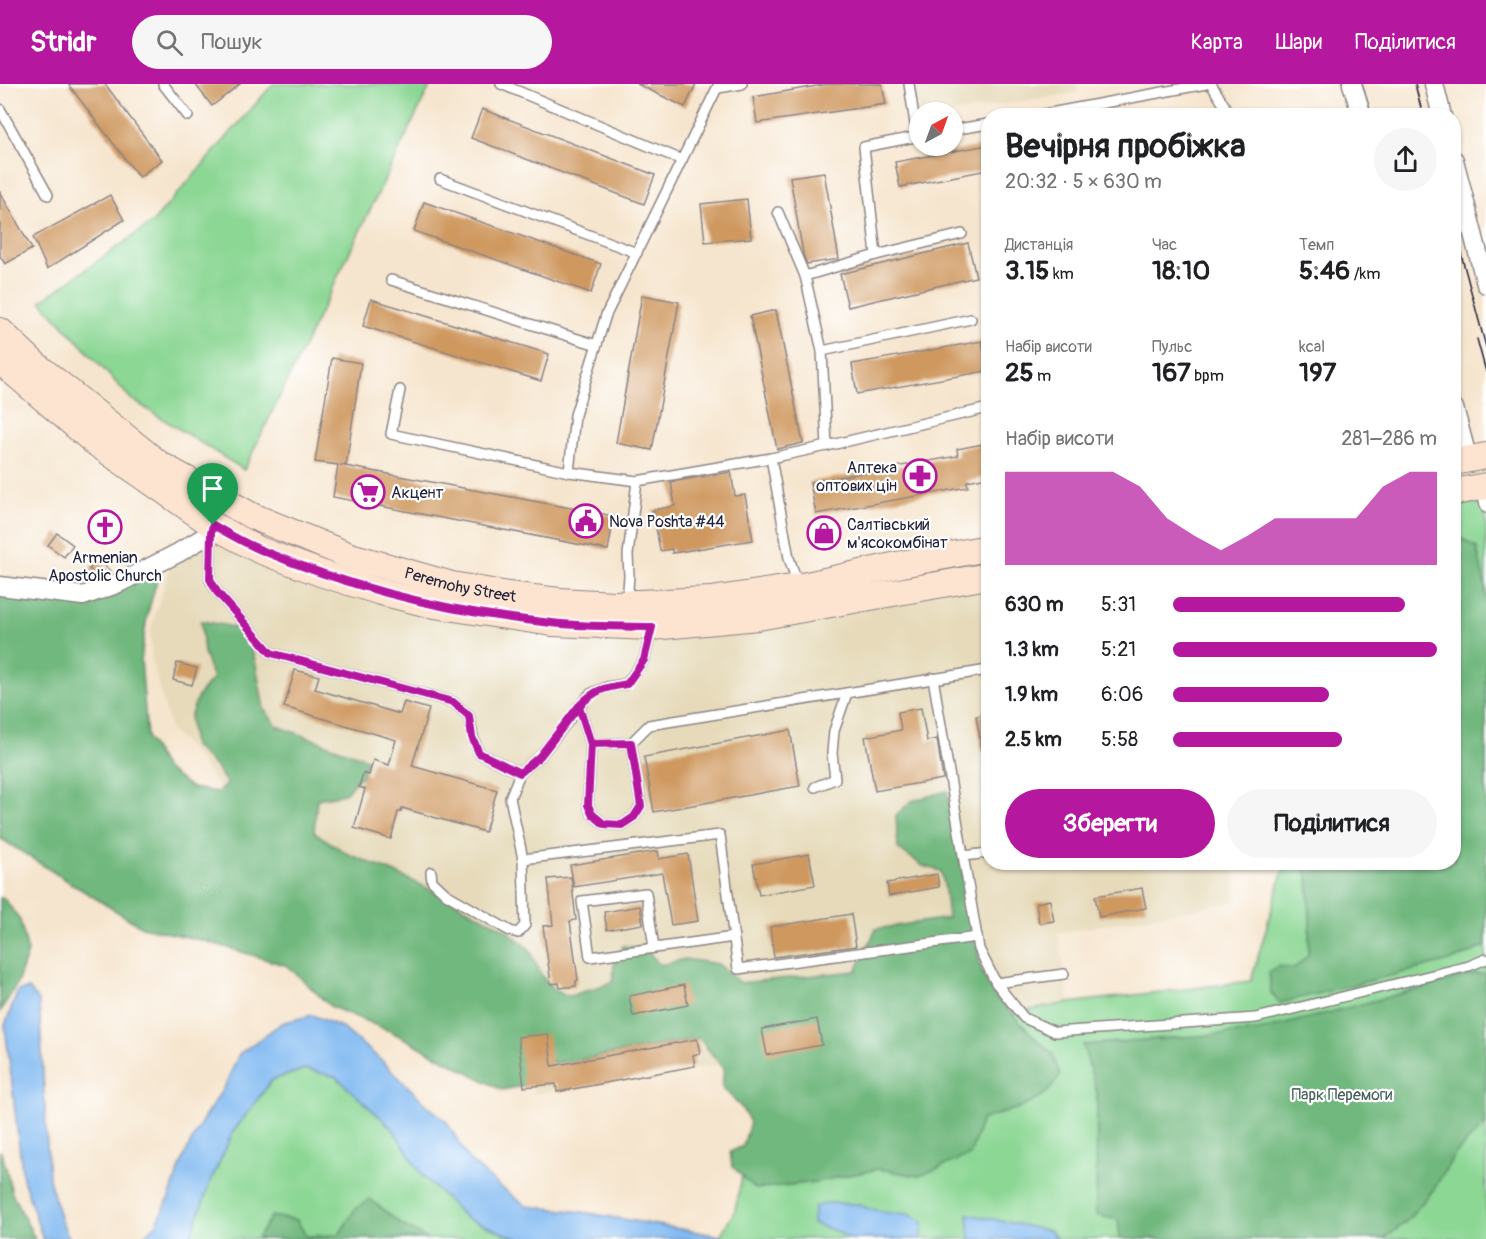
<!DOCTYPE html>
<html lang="uk">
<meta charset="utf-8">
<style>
:root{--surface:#fff;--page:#f6f6f6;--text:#202124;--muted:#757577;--accent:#b5179e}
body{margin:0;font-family:Pangolin,sans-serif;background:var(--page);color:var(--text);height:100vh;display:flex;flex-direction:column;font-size:22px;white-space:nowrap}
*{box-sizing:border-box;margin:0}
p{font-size:20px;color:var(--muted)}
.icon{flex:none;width:33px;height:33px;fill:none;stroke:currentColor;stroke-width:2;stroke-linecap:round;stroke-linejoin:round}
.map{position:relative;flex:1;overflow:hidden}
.side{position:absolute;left:981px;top:24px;width:480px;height:762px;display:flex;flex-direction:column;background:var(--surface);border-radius:24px;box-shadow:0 2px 4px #0004}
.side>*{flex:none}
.needle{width:39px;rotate:41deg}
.controls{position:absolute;left:909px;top:18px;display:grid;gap:12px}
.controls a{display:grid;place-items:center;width:54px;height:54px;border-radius:50%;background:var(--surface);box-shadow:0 2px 4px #0004;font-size:30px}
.pin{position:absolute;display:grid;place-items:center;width:51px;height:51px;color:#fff;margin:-62px -26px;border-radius:50% 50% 50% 0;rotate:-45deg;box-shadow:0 0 6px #0007}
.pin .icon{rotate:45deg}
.round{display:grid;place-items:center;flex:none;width:63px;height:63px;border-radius:32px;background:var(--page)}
.head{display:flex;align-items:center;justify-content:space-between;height:102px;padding:0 24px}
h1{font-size:33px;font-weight:700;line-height:45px}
.figures{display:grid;grid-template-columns:repeat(3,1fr);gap:9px;height:102px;padding:6px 24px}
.figures div{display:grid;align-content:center}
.figures b{font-size:26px;font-weight:700}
.figures small{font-size:16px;font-weight:400}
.figures p{font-size:16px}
.chart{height:168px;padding:12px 24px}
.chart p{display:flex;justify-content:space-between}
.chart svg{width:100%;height:108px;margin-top:6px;fill:var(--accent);opacity:.7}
.action{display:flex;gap:12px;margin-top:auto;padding:12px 24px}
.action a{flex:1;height:69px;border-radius:36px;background:var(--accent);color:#fff;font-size:24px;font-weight:700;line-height:69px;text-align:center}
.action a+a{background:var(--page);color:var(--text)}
ul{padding:0 24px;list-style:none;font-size:20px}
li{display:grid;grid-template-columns:96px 72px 1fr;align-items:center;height:45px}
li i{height:15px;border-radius:8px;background:var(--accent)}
header{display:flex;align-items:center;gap:36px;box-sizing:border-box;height:84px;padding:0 30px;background:var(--accent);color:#fff}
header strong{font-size:28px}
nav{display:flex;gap:33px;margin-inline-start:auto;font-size:21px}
.search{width:420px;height:54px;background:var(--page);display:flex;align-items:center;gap:15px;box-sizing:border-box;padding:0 21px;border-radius:33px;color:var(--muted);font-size:22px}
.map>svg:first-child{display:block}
.built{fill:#e6daba}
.green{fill:#8cd794;stroke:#577c68;stroke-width:1.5}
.forest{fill:#71b87e;stroke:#4a6d5c;stroke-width:1.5}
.water{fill:#80b9f1;stroke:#516e96;stroke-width:1.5}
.building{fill:#cf985f}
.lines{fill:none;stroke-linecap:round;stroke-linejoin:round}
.service-casing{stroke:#8c8484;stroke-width:12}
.minor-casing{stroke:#8c8484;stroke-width:21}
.secondary-casing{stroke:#8c8484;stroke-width:28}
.service{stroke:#fff;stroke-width:9}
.minor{stroke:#fff;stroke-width:18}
.secondary{stroke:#fde4d1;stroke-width:26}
.tram{stroke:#22223b;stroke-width:1.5}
.route-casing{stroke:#fff;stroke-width:12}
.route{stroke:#b5179e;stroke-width:8}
.labels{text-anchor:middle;stroke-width:4.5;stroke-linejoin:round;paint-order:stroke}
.poi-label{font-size:16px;fill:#22223b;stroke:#fff;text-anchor:start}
.street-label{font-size:16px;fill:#22223b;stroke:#fff}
.park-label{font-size:16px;fill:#47615a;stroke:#fff}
</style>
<header>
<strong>Stridr</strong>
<div class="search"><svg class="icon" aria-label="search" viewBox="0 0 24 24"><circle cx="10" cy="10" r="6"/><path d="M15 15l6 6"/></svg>Пошук</div>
<nav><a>Карта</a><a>Шари</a><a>Поділитися</a></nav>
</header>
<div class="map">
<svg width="1486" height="1155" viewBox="0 0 1486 1155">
<rect width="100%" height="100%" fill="#fff"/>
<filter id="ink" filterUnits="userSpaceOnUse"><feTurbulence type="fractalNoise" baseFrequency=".0167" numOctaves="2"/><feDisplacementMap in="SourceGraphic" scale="12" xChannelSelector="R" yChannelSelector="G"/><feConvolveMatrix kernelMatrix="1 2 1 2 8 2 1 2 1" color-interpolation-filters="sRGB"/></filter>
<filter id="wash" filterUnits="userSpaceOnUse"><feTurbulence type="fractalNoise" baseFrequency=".008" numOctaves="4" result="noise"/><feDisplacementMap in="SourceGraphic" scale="24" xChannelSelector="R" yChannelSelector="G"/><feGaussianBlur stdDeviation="1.35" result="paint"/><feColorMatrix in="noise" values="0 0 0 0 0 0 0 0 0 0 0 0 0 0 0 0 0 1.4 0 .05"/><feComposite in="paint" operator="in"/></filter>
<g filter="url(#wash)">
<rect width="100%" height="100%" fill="#f6e5ce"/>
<g class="built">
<path d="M914,0h163l2,8 -126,21 -33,-1 -1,7z"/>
<path d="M203,434l10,7 262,87 513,-34v284l245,1 4,38 -179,32 11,70 -303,55 -232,36 -23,-129 -253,-125 -65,-88 -22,-21 -19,-69 -2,-31 19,-63z"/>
</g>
<g class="green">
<path d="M273,0h158l-187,386 -113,-71 -90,-98 112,-79z"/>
<path d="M1486,417v738h-765l-1,-3 15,-26 31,-152 303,-55 182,-22 34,-118 169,-1v-356z"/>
<path d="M305,985l31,7 57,53 29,46 44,43 53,21h-329l19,-54 24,-53 39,-52z"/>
</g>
<g class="forest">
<path d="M1454,450l23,14 9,42v356l-32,14 -174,43 -9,-10 -2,-21 10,-6 15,3 14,-14 2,-36 -2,-43 -8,-13 154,-1z"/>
<path d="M159,489l-12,43 -6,43 6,78 18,32 27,19 25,4 10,-8 -11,-17 -23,-22 -3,-28 8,-21 15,-18 -9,-25 -3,-32 43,8 11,31 9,49 13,17 90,33 -5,16 -18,19 -27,5 -3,33 32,21 47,19 47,22 65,35 24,20 13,27 13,15 15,5 43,-14 1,-17 9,-19 22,2 15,17 25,-6 33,5 23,19 115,-12 20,-42 72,-11 -3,-28 -4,-19 -18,-5 -25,-18 -2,-33 16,-14 35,-10 35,182 14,24 36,38 20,18 8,22c-15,30 -48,35 -78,44l-12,36 -51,21 -41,-7 -63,13 -60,7 -23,-23 -2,-14 13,-6 7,-24 -9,-15 -19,-20 2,-18 -25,-31 -114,21 -31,4 -14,-13 -11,35 -27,5 -110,-58 -62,-26 -42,-40 -83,-25 -63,-14 -73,-45 -69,-44v-249l85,11z"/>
<path d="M0,814h4l16,22 8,32 -11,32 -17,28z"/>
<path d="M1475,890h11v149l-31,31 -21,35 -26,31 -24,19h-264l-2,-19 -22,-5 1,-122 -14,-48 176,-14z"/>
<path d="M0,1066l4,10 8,33 23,46h-35z"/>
<path d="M370,1115l31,25 26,15h-170l14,-23 26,4 9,16 33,-1 16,-26z"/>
</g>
<g class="water">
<path d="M29,905l10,13 10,177 12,42 9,18h-27l-20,-60 -18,-154 13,-34z"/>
<path d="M312,931l29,12 40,33 45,44 21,18 22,38 30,26 28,20 55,6 138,24 1,3h-202l-53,-21 -44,-43 -29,-46 -57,-52 -31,-8 -33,11 -39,52 -24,53 -19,54h-51l17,-14 13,-27 15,-42 18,-35 23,-35 14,-32 43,-31z"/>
<path d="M828,1119l29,1 10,4 21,5 21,1 14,7 -1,18h-71l-18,-9 -20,-6 1,-17z"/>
<path d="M968,1130l82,17 7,8h-87z"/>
</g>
<g id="blocks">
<g class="building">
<path d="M68,0h37l57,76 -23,17z"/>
<path d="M195,0h45l-28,22z"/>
<path d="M637,0h59l-11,23z"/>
<path d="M828,0h54l4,20 -129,19 -4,-26z"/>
<path d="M482,25l173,66 -11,29 -173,-66z"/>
<path d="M988,61v25l-88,17 -5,-25z"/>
<path d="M824,88l15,87 -32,5 -4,-10 -13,-77z"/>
<path d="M0,108l32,57 -27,15 -5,-8z"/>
<path d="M110,111l14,25 -77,49 -14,-32z"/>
<path d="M747,115l4,39 -46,4 -4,-38z"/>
<path d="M424,118l177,62 -10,29 -177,-62z"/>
<path d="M968,159l8,34 -128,30 -8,-33z"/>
<path d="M642,211l37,7 -27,148 -36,-7z"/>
<path d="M371,215l178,55 -8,27 -178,-55z"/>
<path d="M776,226l27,133 -26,6 -27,-133z"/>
<path d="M982,257l5,30 -130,23 -5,-30z"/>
<path d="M332,274l29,5 -15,102h-6l274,51 -6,34 -275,-53 5,-32 -23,-3z"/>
<path d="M988,359v34l-21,4 1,6 -152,27 -6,-32 148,-26 -1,-7z"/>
<path d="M731,388l4,24 10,-1 8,45 -81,13v-4l-12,2 -7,-41 22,-4 -4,-24z"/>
<path d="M57,449l16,12 -9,12 -16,-12z"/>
<path d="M99,476l11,11 -5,5 -7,3 -9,-10z"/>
<path d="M177,579l20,5 -5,17 -19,-5z"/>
<path d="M295,586l24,6 -4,13 85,25 4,-12 25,7 -17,57 85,24 -12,42 -83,-24 -1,4h-3l-7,27 -37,-11 11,-39 -6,-2 4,-14 6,2 4,-15 16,5 7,-25 -112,-33z"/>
<path d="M921,624l6,33 10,-2 6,40 -68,12 -10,-54 36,-7 -3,-18z"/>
<path d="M988,630v37h-6l-6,-35z"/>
<path d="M790,646l10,56 -146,26 -10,-55z"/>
<path d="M658,767l1,8 29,-5 10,67 -27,4 -9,-52 -88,14 -4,-22z"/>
<path d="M809,770l6,31 -56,10 -6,-31z"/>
<path d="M937,790l2,13 -50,9 -2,-13z"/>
<path d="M571,793l5,43 -6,1 8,59 -2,1v5l-16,2 -1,-5 -8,1 -8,-58 10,-1 -5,-46z"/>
<path d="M1142,804l4,20 -47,9 -4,-21z"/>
<path d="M1050,816l4,21 -15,2 -3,-20z"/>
<path d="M640,822l3,18 -36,6 -3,-18z"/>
<path d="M851,830l5,32 -82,11 -4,-30z"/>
<path d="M684,901l4,20 -55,11 -4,-20z"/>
<path d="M817,935l5,26 -55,10 -5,-26z"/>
<path d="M548,950l4,32 145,-27 3,14 -7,2 2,11 -138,26 -1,-8 -32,3 -6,-50z"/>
</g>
</g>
</g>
<g filter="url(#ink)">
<use href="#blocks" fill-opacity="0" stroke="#8c8484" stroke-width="1.5"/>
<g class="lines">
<g class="service-casing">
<g id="service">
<path d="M163,0l25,32"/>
<path d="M501,0l181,76"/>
<path d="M909,0l8,53"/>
<path d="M1211,0l20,32"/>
<path d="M718,4l24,-4"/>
<path d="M0,25l48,86"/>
<path d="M1034,32l172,-32"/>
<path d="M952,46l36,-6"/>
<path d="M440,95l197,74"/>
<path d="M778,128l27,64"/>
<path d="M876,171l86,-21"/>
<path d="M391,196l206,65"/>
<path d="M822,267l149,-32"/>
<path d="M400,306l-9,44 178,38"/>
<path d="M827,362l161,-38"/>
<path d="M771,374l18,100 9,27"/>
<path d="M637,397l134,-23 56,-12 -5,-95 -17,-75 71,-21 -12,-108 56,-11"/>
<path d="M1480,405l6,19"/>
<path d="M211,449l-1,47 7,12 54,61 182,49 16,14 4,21 6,16 41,20"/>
<path d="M627,518l2,-26 -1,-21 9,-74 -68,-9 6,-57 31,-100 113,-231"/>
<path d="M652,544l-8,32 -18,24 -19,3 -17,7 -50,62 -20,17 -10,25 13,61 197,-24 18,134 239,-32"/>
<path d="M933,594l46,271 17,34 28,35 31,14 201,-14 213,-52 17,-7"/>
<path d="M579,622l12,38 40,-1 18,-18 339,-55"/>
<path d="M591,660l-3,61 4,9 12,10 18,1 12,-8 7,-12 -10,-62"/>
<path d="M815,703l20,-8 -3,-26 2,-22 13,-38"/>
<path d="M964,772l24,-3"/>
<path d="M431,788l1,9 14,13 64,37 8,2 7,-8 -2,-66"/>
<path d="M654,864l-8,-55 -64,8 8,56 144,-20"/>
<path d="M996,899l68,-9"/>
</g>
</g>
<g class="minor-casing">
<g id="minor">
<path d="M1352,0l10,32"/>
<path d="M1434,0l8,32"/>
<path d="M1454,76l32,124"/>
<path d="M1454,324l14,52"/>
<path d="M0,502l83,10 36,-13 59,-30 33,-20 2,-8"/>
</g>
</g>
<g class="secondary-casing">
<g id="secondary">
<path id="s1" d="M0,247l37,35 122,98 93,52 98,40 102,29 56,10 51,6 55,3 97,-4 87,-13 104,-23 86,-16"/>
<path d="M0,276l7,7 86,74 120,84 46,25 64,24 58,18 47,12 124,19 100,4 106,-10 230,-41"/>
<path d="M1454,378l32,-6"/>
<path d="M1454,408l32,-6"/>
</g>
</g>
<use href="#service" class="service"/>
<use href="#minor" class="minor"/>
<use href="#secondary" class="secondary"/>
<g class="tram">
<path d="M1415,0l8,32"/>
<path d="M1454,144l32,119"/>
<path d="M1477,255l9,33"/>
</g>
</g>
</g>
<g class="lines" filter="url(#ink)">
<g class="route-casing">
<path id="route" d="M213,441l-2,8 -1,46 7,13 54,61 182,49 16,14 3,21 7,16 41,20 20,-17 39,-50 12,38 -3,61 4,9 12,10 18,1 12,-8 7,-11 -10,-63 -40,1 -12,-38c17,-17 24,-18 48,-22l17,-24 8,-33c-33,-1 -67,0 -100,-4 -100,-10 -198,-34 -291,-73 -17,-7 -32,-16 -48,-25"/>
</g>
<use href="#route" class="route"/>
</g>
<defs>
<g id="pharmacy-ring" transform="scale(1.725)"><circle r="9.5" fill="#fff" stroke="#b5179e" stroke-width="1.5"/><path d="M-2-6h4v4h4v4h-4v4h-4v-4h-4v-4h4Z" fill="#b5179e"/></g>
<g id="supermarket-ring" transform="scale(1.725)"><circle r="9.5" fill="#fff" stroke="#b5179e" stroke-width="1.5"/><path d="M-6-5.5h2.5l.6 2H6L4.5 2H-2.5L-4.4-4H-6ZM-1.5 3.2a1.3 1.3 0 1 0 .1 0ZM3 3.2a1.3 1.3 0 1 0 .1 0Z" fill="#b5179e"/></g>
<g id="civic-ring" transform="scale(1.725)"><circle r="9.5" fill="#fff" stroke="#b5179e" stroke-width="1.5"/><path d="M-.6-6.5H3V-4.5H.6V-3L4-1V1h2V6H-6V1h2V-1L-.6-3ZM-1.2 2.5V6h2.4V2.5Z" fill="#b5179e"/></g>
<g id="church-ring" transform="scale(1.725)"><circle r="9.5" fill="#fff" stroke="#b5179e" stroke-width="1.5"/><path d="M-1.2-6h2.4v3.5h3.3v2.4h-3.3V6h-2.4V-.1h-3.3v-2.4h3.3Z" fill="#b5179e"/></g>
<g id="shop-ring" transform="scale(1.725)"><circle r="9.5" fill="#fff" stroke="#b5179e" stroke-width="1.5"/><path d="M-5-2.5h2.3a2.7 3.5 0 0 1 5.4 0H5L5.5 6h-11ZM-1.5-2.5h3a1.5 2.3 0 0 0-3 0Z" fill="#b5179e"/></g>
</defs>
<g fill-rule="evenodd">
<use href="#pharmacy-ring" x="920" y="392"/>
<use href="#supermarket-ring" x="368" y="408"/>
<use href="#civic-ring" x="586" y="437"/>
<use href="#church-ring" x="105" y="443"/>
<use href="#shop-ring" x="824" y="449"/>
</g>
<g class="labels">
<g class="poi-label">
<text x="897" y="389" text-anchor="end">Аптека<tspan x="897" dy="18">оптових цін</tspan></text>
<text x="391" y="414">Акцент</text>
<text x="609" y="443">Nova Poshta #44</text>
<text x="847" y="446">Салтівський<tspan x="847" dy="18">м'ясокомбінат</tspan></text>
<text x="105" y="479" text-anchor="middle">Armenian<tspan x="105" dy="18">Apostolic Church</tspan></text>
</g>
<g class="street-label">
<text dy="6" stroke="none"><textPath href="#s1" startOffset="534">Peremohy Street</textPath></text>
</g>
<g class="park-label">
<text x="1342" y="1016">Парк Перемоги</text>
</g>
</g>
</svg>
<div class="controls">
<a><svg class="needle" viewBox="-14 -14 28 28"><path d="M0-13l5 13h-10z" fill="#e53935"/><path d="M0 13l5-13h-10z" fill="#757577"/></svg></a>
</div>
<div class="pin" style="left:213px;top:441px;background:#1e9e55"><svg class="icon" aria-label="arrive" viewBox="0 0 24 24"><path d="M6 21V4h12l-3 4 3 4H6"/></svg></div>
<section class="side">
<div class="head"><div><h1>Вечірня пробіжка</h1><p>20:32 · 5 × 630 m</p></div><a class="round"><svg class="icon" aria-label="share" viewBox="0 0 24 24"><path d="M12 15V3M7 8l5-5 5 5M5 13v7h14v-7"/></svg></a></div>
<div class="figures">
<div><p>Дистанція</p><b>3.15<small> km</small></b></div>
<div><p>Час</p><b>18:10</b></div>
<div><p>Темп</p><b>5:46<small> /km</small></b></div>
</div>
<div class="figures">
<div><p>Набір висоти</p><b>25<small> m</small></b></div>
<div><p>Пульс</p><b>167<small> bpm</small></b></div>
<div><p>kcal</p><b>197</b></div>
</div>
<div class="chart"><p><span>Набір висоти</span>281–286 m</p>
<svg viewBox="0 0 160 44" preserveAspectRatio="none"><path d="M0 44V6L10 6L20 6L30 6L40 6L50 12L60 25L70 32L80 38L90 32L100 25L110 25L120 25L130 25L140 12L150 6L160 6V44z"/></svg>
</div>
<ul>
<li><b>630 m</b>5:31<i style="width:88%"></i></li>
<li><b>1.3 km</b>5:21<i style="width:100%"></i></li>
<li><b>1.9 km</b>6:06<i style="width:59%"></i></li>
<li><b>2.5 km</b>5:58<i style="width:64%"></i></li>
</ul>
<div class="action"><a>Зберегти</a><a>Поділитися</a></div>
</section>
</div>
